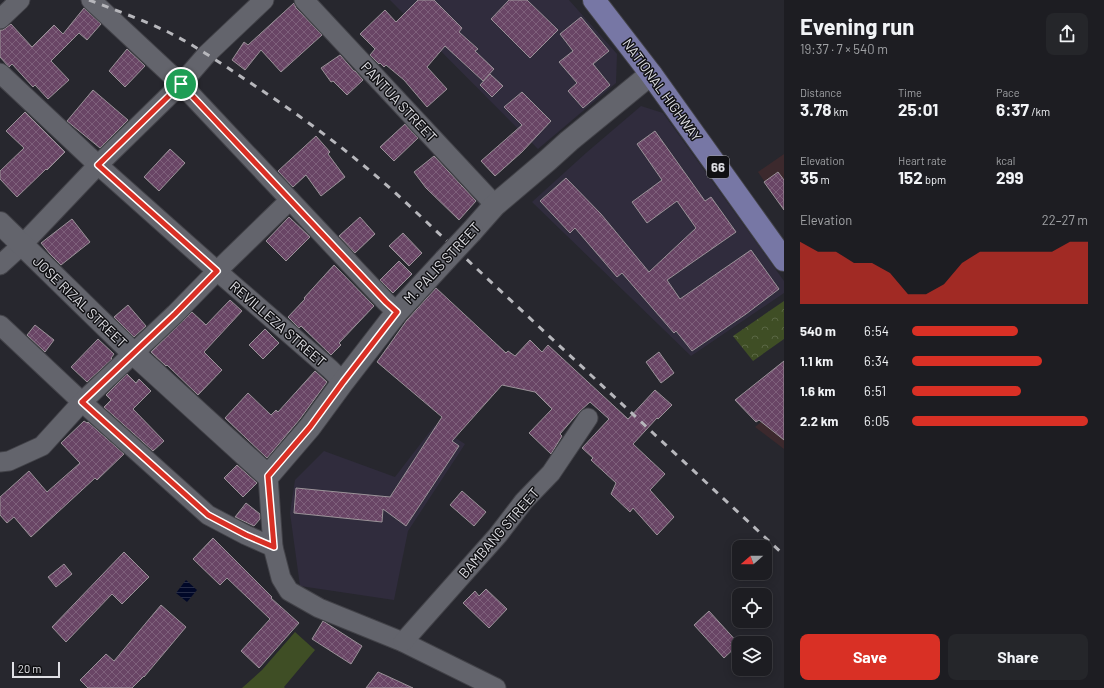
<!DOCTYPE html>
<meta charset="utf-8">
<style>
:root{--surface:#1d1d22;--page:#25262a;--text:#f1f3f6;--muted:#a0a2a5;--line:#3b3b40;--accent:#d93025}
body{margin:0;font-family:Barlow,sans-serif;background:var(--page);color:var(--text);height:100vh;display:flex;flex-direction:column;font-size:15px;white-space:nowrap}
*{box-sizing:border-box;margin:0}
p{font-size:13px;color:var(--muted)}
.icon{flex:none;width:22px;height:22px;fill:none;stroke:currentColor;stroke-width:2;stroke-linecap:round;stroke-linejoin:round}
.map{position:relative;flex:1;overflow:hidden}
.panel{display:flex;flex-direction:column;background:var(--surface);width:320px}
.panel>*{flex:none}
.needle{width:26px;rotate:250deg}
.fabs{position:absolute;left:732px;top:540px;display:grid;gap:8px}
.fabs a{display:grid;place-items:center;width:40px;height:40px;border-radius:8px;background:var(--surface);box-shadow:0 2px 10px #0003,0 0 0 1px var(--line);font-size:20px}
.scale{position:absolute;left:12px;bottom:10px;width:48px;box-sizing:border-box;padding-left:4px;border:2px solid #e0e0e5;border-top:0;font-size:11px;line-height:14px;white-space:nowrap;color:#e0e0e5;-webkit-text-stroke:3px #101013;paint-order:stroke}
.pin{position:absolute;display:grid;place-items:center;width:34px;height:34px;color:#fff;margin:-17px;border:2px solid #fff;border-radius:50%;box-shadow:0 1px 4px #0007}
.round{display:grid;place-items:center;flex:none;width:42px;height:42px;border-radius:8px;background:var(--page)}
.headline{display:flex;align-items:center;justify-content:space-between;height:68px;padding:0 16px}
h1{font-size:22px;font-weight:700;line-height:30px}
.figures{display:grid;grid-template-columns:repeat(3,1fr);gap:6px;height:68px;padding:4px 16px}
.figures div{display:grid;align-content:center}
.figures b{font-size:17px;font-weight:700}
.figures small{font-size:11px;font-weight:400}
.figures p{font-size:11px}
.chart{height:112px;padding:8px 16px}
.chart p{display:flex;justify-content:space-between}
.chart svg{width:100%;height:72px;margin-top:4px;fill:var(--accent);opacity:.7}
.button{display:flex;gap:8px;margin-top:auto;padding:8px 16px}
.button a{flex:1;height:46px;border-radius:8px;background:var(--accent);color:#fff;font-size:16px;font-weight:700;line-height:46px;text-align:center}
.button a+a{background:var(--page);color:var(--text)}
ul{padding:0 16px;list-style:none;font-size:13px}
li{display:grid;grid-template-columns:64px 48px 1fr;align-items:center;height:30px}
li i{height:10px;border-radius:5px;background:var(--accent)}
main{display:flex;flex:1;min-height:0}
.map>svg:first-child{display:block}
.commercial{fill:#3c292d}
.education{fill:#302c3d}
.park{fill:url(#park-crowns)}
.pitch{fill:#3f4e25}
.water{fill:url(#water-rules)}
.building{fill:url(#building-cross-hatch);stroke:#9b9399}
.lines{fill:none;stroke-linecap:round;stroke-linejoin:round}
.minor-casing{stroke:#424248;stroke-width:21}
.secondary-casing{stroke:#424248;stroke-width:24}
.primary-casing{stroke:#424248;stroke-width:24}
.minor{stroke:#63646c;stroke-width:19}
.secondary{stroke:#63646c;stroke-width:22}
.primary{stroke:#7777a5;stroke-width:22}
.rail{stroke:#b7b7bc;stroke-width:3;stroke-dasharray:7 7;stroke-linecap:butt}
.secondary-bridge-casing{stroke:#424248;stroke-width:24;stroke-linecap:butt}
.secondary-bridge{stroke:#63646c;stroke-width:22}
.route-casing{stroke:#fff;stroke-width:8}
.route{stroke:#d93025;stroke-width:5}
.labels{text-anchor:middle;stroke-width:3;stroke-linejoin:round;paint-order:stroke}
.shield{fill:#101013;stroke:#a2a2a6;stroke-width:1}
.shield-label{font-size:13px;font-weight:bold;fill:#e0e0e5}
.street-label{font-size:14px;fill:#e0e0e5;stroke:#101013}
</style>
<main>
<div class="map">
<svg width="784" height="688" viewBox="0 0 784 688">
<defs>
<pattern id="park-crowns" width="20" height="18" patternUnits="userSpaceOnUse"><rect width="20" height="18" fill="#3f4e25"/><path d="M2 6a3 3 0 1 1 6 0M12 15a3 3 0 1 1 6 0" fill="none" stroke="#5a6744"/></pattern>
<pattern id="water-rules" width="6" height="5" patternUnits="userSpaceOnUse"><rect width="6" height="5" fill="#010828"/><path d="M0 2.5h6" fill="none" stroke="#262c47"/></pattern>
<pattern id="building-cross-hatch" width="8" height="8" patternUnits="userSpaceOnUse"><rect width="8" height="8" fill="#694565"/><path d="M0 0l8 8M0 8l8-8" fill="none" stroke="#7e607b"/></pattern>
</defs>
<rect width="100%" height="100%" fill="#27272e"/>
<g class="commercial">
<path d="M784,154v56l-26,-38 -3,2z"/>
<path d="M784,404v45l-29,-22z"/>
</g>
<g class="education">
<path d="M390,0h179l48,54 -1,29 -78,66z"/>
<path d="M641,106l22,7 121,168v12l-93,63 -159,-154 54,-49z"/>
<path d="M435,425l30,19 -57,87 -14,69 -94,-14 -10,-73 5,-33 29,-29 71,26z"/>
</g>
<path class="park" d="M784,301v38l-31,22 -20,-25z"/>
<path class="pitch" d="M295,632l20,18 -31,37 1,1h-43l20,-18z"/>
<path class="water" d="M186,580l11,10 -10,12 -11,-9z"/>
<g class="building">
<path d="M418,0h16l28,28 -3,4 19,17 -3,2 19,18 -11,12 -38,-35 -18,21 20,22 -20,18 -23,-27 -18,-15 -2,2 -4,-4 -1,1 -9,-9 5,-6 -15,-15 25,-24 11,12z"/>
<path d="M509,0h18l31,30 -28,28 -39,-39z"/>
<path d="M294,3l2,5 26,27 -41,37 -20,-22 -16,20 -13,-10 12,-18 4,3z"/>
<path d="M84,8l17,16 -14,16 -8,-7 -28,28 18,19 -21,19 -13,-14 -2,2 -21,-23 -3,3 -9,-10v-27h3l8,-6 21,23 22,-22 9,9z"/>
<path d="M581,17l28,34 -16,13 17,21 -27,23 -15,-17 9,-8 -18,-21 14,-11 -13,-17z"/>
<path d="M127,49l18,17 -20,21 -16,-16z"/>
<path d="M340,55l14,16h1l8,9 -16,15 -14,-14 -2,1 -10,-14z"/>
<path d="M490,74l13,12 -11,11 -12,-12z"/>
<path d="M93,90l35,30 -28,28 -33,-27z"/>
<path d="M522,92l29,29 -29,31 -27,24 -14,-15 41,-36 -18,-18z"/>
<path d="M25,112l40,40 -18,18 -1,-1 -29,28 -17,-18v-8l24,-23 -18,-17z"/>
<path d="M405,124l13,14 -24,23 -14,-14z"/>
<path d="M655,131l50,70 6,-4 25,35 -69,48 13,19 71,-49 28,39 -33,25 -54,37 -16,-20 -2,2 -52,-60 -5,4 -42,-49 -5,5 -30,-32 26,-23 35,36 48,58 47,-44 -19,-27 -30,22 -15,-21 30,-22 -25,-36z"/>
<path d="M316,136l14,16 -2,2 17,23 -24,19 -15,-21 -13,12 -15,-16z"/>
<path d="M170,149l15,14 -26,28 -15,-14z"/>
<path d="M434,156l42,45 -17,19 -33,-32 -12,-16z"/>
<path d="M778,172l6,8v30l-20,-28z"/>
<path d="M289,217l21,20 -24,24 -20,-20z"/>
<path d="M360,217l15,17 -20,19 -16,-17z"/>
<path d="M72,219l18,23 -29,23 -11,-11 -9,-11z"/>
<path d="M403,233l19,20 -13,13 -20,-20z"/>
<path d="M399,261l13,13 -19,19 -13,-13z"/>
<path d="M334,265l40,41 -35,37 2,2 -10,10 -30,-29 -2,2 -11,-11 17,-18 -1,-1z"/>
<path d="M436,288l70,65 2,-2 7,5 15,-16 12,12 6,-7 80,74 27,-29 17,15 -14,14 -1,-1 -24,26 32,30 -15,16 24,27 -17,18 -24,-27 -3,4 -19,-18 5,-11 -25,-23 2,-2 -11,-10 27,-29 -19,-17 -11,10 -19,22 2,2 -11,18 -22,-21 23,-24 -17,-17 -33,-7 -50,56 7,5 -53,80 -23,-17 -1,13 -88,-9 2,-25 94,9 52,-80 -65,-55 30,-42z"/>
<path d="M230,300l12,11 -38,41 18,18 -24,25 -31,-30 -1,1 -15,-14 41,-40 14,13z"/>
<path d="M128,305l18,21 -12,11 -20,-20z"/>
<path d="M35,325l19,15 -9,12 -18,-17z"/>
<path d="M265,329l14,14 -16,16 -14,-14z"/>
<path d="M98,339l16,15 -3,4 1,1 -25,23 -16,-15z"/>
<path d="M659,352l15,21 -13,10 -15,-21z"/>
<path d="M784,361v79l-25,-20 -3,2 -21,-22z"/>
<path d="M315,371l12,11 -27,37 -33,39 -42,-40 23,-25 23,22 5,-5 2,2z"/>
<path d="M127,374l9,9 3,-4 12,12 -18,18 31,32 -11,10 -49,-44 7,-7 -5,-5z"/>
<path d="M84,421l3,2 1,-1 36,32 -27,26 -2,-2 -64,59 -17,-20 -7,6 -7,-8v-18l29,-26 18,21 33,-29 -19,-20z"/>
<path d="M237,465l20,18 -14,14 -19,-19z"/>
<path d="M462,491l24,21 -12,14 -24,-21z"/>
<path d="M246,503l14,11v5l-6,7 -19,-9z"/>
<path d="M213,538l59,59 -1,1 28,25 -40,45 -18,-17 29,-32 -43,-41 -7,7 -27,-26z"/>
<path d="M124,552l25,25 -27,27 -10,-10 -46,48 -14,-15z"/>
<path d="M64,564l8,10 -16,13 -8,-10z"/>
<path d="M486,589l21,20 -18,19 -26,-25 12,-12 4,5z"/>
<path d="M161,605l25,22 -42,50v-1l-12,12h-44l-8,-8 26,-26 8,7z"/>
<path d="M709,611l30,33 -15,14 -30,-33z"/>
<path d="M323,621l39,25 -11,18 -39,-25z"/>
<path d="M378,672l9,4 26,12h-47z"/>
</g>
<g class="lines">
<g class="minor-casing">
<g id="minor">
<path d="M91,0l90,84 205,218 11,10"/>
<path d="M304,0l191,205"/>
<path d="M0,19l20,-19"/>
<path d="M0,73l98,92 119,106 113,98 13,13"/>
<path d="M0,265l22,-20 76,-80 83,-81 26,-30 57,-54"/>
<path d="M0,325l82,77 126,113 38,20 27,12"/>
<path d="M0,462l9,-1 33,-15 40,-44 93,-88 42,-43 73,-71"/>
<path d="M268,476l5,71 8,31 8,13 30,17 84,34 93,46"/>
<path d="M403,642l95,-107 26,-34 27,-28 37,-55"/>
</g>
</g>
<g class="secondary-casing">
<g id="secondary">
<path d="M0,223l133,130 135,123 42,-49 33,-45 54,-70 48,-52"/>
<path d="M472,231l23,-26 53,-45 21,-19 82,-67"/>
</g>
</g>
<g class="primary-casing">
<path id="primary" d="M594,0l57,74 133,186"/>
</g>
<use href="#minor" class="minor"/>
<use href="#secondary" class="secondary"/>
<use href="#primary" class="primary"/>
<path class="rail" d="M89,0c26,10 54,20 79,32 26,13 51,30 75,46 57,37 109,75 159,121l382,356"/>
<g class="secondary-bridge-casing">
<path id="secondary-bridge" d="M445,260l27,-29"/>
</g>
<use href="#secondary-bridge" class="secondary-bridge"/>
</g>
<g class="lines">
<g class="route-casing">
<path id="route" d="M181,84l205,218 11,10 -54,70 -33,45 -42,49 6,71 -28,-12 -38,-20 -126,-113 93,-88 42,-43 -119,-106z"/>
</g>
<use href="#route" class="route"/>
</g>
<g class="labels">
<rect class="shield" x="707" y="156" width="22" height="22" rx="3"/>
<g class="shield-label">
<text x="718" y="172">66</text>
</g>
<g class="street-label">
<text transform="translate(662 90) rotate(54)" y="5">NATIONAL HIGHWAY</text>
<text transform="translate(399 102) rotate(47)" y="5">PANTUA STREET</text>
<text transform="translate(442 263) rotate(-47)" y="5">M. PALIS STREET</text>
<text transform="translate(80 302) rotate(44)" y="5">JOSE RIZAL STREET</text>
<text transform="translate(278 324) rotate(41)" y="5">REVILLEZA STREET</text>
<text transform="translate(499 533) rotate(-49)" y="5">BAMBANG STREET</text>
</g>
</g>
</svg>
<div class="fabs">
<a><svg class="needle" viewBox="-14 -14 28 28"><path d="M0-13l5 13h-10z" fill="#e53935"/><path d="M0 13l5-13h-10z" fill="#a0a2a5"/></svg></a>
<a><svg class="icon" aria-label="locate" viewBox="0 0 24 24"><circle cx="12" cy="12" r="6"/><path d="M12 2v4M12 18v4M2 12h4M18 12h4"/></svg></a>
<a><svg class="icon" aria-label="layers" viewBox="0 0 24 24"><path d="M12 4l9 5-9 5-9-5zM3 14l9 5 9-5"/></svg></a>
</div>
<div class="scale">20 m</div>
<div class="pin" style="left:181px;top:84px;background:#1e9e55"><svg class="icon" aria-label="arrive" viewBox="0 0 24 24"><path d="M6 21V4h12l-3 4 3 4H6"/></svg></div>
</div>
<section class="panel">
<div class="headline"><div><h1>Evening run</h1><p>19:37 · 7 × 540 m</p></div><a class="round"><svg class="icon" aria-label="share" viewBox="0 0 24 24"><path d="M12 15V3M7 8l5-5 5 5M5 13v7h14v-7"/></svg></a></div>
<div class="figures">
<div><p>Distance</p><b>3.78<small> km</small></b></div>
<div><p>Time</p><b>25:01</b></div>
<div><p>Pace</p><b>6:37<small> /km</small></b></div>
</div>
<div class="figures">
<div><p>Elevation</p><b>35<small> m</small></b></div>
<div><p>Heart rate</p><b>152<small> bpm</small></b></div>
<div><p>kcal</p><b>299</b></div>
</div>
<div class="chart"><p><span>Elevation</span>22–27 m</p>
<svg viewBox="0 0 160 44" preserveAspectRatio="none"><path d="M0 44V6L10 12L20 12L30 19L40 19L50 25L60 38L70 38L80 32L90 19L100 12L110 12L120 12L130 12L140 12L150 6L160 6V44z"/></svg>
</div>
<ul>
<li><b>540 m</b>6:54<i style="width:60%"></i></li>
<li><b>1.1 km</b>6:34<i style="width:74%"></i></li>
<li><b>1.6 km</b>6:51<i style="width:62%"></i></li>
<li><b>2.2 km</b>6:05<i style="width:100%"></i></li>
</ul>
<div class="button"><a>Save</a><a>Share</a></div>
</section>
</main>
